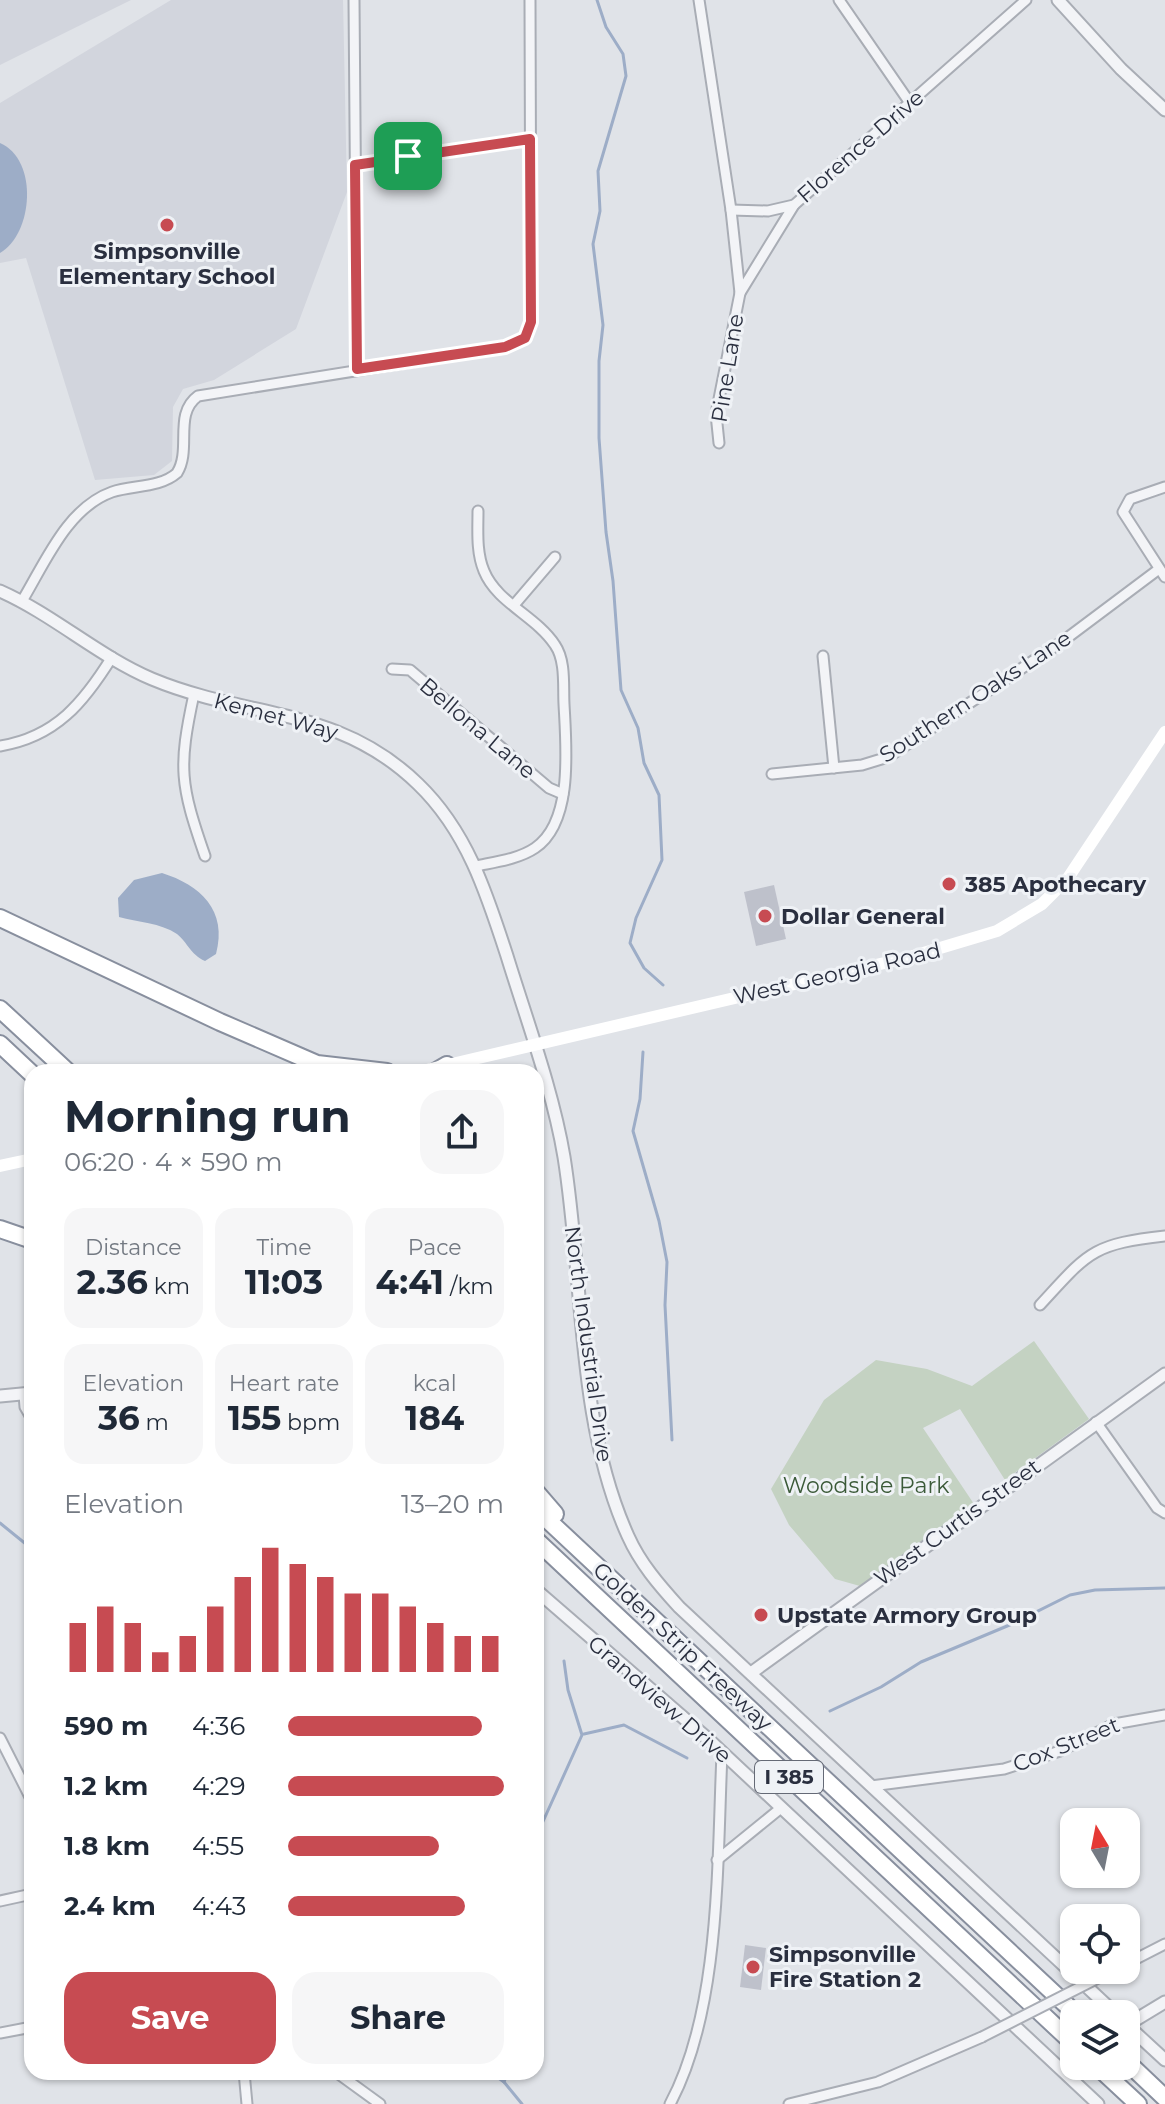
<!DOCTYPE html>
<meta charset="utf-8">
<style>
:root{--surface:#fff;--page:#f6f6f7;--text:#1f2937;--muted:#747a83;--accent:#c74b52}
body{margin:0;font-family:Montserrat,sans-serif;background:var(--page);color:var(--text);height:100vh;display:flex;flex-direction:column;font-size:30px;white-space:nowrap}
*{box-sizing:border-box;margin:0}
p{font-size:26px;color:var(--muted)}
.icon{flex:none;width:44px;height:44px;fill:none;stroke:currentColor;stroke-width:2;stroke-linecap:round;stroke-linejoin:round}
.map{position:relative;flex:1;overflow:hidden}
.side{position:absolute;left:24px;top:1064px;width:520px;height:1016px;display:flex;flex-direction:column;background:var(--surface);border-radius:24px;box-shadow:0 2px 6px #0004}
.side>*{flex:none}
.needle{width:52px;rotate:350deg}
.fabs{position:absolute;left:1060px;top:1808px;display:grid;gap:16px}
.fabs a{display:grid;place-items:center;width:80px;height:80px;border-radius:16px;background:var(--surface);box-shadow:0 2px 6px #0004;font-size:40px}
.pin{position:absolute;display:grid;place-items:center;width:68px;height:68px;color:#fff;margin:-34px;border-radius:16px;box-shadow:0 4px 12px #0006}
.round{display:grid;place-items:center;flex:none;width:84px;height:84px;border-radius:24px;background:var(--page)}
.overview{display:flex;align-items:center;justify-content:space-between;height:136px;padding:0 40px}
h1{font-size:44px;font-weight:700;line-height:60px}
.stats{display:grid;grid-template-columns:repeat(3,1fr);gap:12px;height:136px;padding:8px 40px}
.stats div{display:grid;align-content:center;border-radius:20px;background:var(--page);text-align:center}
.stats b{font-size:34px;font-weight:700}
.stats small{font-size:22px;font-weight:400}
.stats p{font-size:22px}
.chart{height:224px;padding:16px 40px}
.chart p{display:flex;justify-content:space-between}
.chart svg{width:100%;height:144px;margin-top:8px;stroke:var(--accent);stroke-width:6}
.button{display:flex;gap:16px;margin-top:auto;padding:16px 40px}
.button a{flex:1;height:92px;border-radius:24px;background:var(--accent);color:#fff;font-size:32px;font-weight:700;line-height:92px;text-align:center}
.button a+a{background:var(--page);color:var(--text)}
ul{padding:0 40px;list-style:none;font-size:26px}
li{display:grid;grid-template-columns:128px 96px 1fr;align-items:center;height:60px}
li i{height:20px;border-radius:10px;background:var(--accent)}
.map>svg:first-child{display:block}
.built{fill:#d2d5dd}
.green{fill:#c4d2c2}
.water{fill:#9dadc7}
.lines{fill:none;stroke-linecap:round;stroke-linejoin:round}
.stream{stroke:#9dadc7;stroke-width:3}
.building{fill:#bec1cb}
.minor-casing{stroke:#a9adb5;stroke-width:13}
.tertiary-casing{stroke:#a9adb5;stroke-width:15}
.motorway-casing{stroke:#888f9e;stroke-width:20}
.minor{stroke:#f3f4f7;stroke-width:9}
.tertiary{stroke:#f3f4f7;stroke-width:11}
.secondary{stroke:#fff;stroke-width:12}
.motorway{stroke:#fff;stroke-width:16}
.minor-bridge-casing{stroke:#a9adb5;stroke-width:13;stroke-linecap:butt}
.minor-bridge{stroke:#f3f4f7;stroke-width:9}
.route-casing{stroke:#fff;stroke-width:16}
.route{stroke:#c74b52;stroke-width:10}
.poi-dot{fill:#c74b52;stroke:#eff2f6;stroke-width:3}
.labels{text-anchor:middle;stroke-width:6;stroke-linejoin:round;paint-order:stroke}
.shield{fill:#eff2f6;stroke:#656a76;stroke-width:2}
.shield-label{font-size:20px;font-weight:bold;fill:#2a2f3f}
.street-label{font-size:22px;fill:#2a2f3f;stroke:#eff2f6}
.poi-label{font-size:22px;font-weight:bold;fill:#2a2f3f;stroke:#eff2f6;text-anchor:start}
.park-label{font-size:22px;fill:#3b5a38;stroke:#eff2f6}
</style>
<div class="map">
<svg width="1165" height="2104" viewBox="0 0 1165 2104">
<rect width="100%" height="100%" fill="#e0e3e8"/>
<g class="built">
<path d="M0,0h131l-131,65z"/>
<path d="M171,0h172l4,192 -51,137 -82,51 -31,9 -10,18 -1,54 -18,14 -59,5 -69,-222 -26,5v-160z"/>
</g>
<path class="green" d="M1034,1341l55,78 -84,61 -45,-71 -37,19 51,76 -114,82 -25,-7 -46,-54 -18,-36 53,-89 52,-40 51,9 45,17z"/>
<g class="water">
<path d="M0,143c39,17 33,91 0,110z"/>
<path d="M162,873c38,12 66,37 54,81l-11,7c-15,-7 -17,-18 -28,-27 -16,-11 -40,-12 -58,-17l-1,-19 16,-18z"/>
</g>
<g class="lines">
<g class="stream">
<path d="M597,0l9,27 17,27 3,22 -28,95 2,40 -7,33 10,81 -4,36v77l7,94 7,49 8,109 17,38 6,35 15,32 3,65 -26,58 -6,25 14,25 19,17"/>
<path d="M643,1052l-3,47 -7,32 26,90 8,41 -2,43 7,135"/>
<path d="M0,1523l32,26"/>
<path d="M830,1711l51,-24 40,-25 91,-38 58,-29 25,-5 70,-2"/>
<path d="M584,1734l40,-9 63,33"/>
<path d="M536,1837l46,-102 -14,-45 -4,-29"/>
<path d="M490,2072l14,10 18,22"/>
<path d="M504,2082l4,-10"/>
</g>
</g>
<g class="building">
<path d="M774,885l12,54 -30,7 -12,-54z"/>
<path d="M745,1945l21,3 -5,42 -21,-3z"/>
</g>
<g class="lines">
<g class="minor-casing">
<g id="minor">
<path d="M354,0l3,369"/>
<path d="M699,0l32,210 9,83 -24,121 3,29"/>
<path d="M839,0l71,103"/>
<path d="M355,165l175,-26"/>
<path d="M731,210l37,1 26,-6 232,-205"/>
<path d="M740,293l54,-88"/>
<path d="M1165,487l-35,12 -7,13 42,65"/>
<path d="M22,601c23,-38 45,-93 90,-109 21,-7 48,-4 65,-19 15,-24 -4,-59 21,-77l307,-49 20,-9 6,-16 -1,-322"/>
<path d="M514,605l41,-48"/>
<path d="M823,656l11,112"/>
<path d="M392,669l18,1 139,118 14,6"/>
<path d="M194,694c-16,74 -14,90 11,162"/>
<path d="M0,746c56,-9 84,-44 112,-89"/>
<path d="M772,774l90,-9 26,-8 175,-116 96,-72"/>
<path d="M476,866c19,-4 43,-7 59,-18 39,-26 31,-103 29,-144 -1,-18 2,-43 -9,-59 -19,-29 -58,-42 -71,-74 -8,-19 -6,-41 -6,-60"/>
<path d="M1040,1305c48,-52 51,-61 125,-69"/>
<path d="M24,1394l1,13 7,12"/>
<path d="M1096,1422l61,86 8,5"/>
<path d="M0,1738l32,63"/>
<path d="M871,1786l133,-17 56,-18 54,-27 51,-9"/>
<path d="M717,1860l64,-52"/>
<path d="M0,1901l32,-7"/>
<path d="M1126,1964l39,-20"/>
<path d="M0,2033l32,-6"/>
<path d="M244,2072l3,32"/>
<path d="M336,2072l44,32"/>
<path d="M670,2104c51,-95 47,-243 52,-350"/>
<path d="M789,2104l89,-22 104,-45"/>
</g>
</g>
<g class="tertiary-casing">
<g id="tertiary">
<path d="M1058,0l63,69 44,41"/>
<path d="M0,591c54,24 98,65 152,88 96,40 186,27 266,105 49,47 69,110 89,172 20,65 46,135 57,201 20,124 12,264 64,379 12,27 31,49 51,71l437,407"/>
<path d="M0,1396l32,-3"/>
<path d="M536,1590l172,149 390,365"/>
<path d="M751,1673l414,-299"/>
<path d="M1126,2024l39,36"/>
<path d="M1127,2025l38,-23"/>
</g>
</g>
<g class="motorway-casing">
<g id="motorway">
<path d="M0,918l220,104 97,42 70,8"/>
<path d="M0,1009l68,63"/>
<path d="M0,1044l32,30"/>
<path d="M435,1072l12,-7"/>
<path d="M0,1229l32,11"/>
<path d="M536,1492l19,22"/>
<path d="M536,1509l540,505"/>
<path d="M536,1540l538,504"/>
<path d="M1126,2061l39,37"/>
<path d="M1097,2066l41,38"/>
</g>
</g>
<use href="#minor" class="minor"/>
<use href="#tertiary" class="tertiary"/>
<g class="secondary">
<path d="M418,1072l492,-115 87,-26 45,-27 26,-26 97,-146"/>
<path d="M0,1166l32,-7"/>
</g>
<use href="#motorway" class="motorway"/>
<g class="minor-bridge-casing">
<path id="minor-bridge" d="M982,2037l126,-64"/>
</g>
<use href="#minor-bridge" class="minor-bridge"/>
</g>
<g class="lines">
<g class="route-casing">
<path id="route" d="M530,139l1,183 -6,16 -20,9 -148,22 -2,-204z"/>
</g>
<use href="#route" class="route"/>
</g>
<g class="poi-dot">
<circle cx="167" cy="225" r="8"/>
<circle cx="949" cy="884" r="8"/>
<circle cx="765" cy="916" r="8"/>
<circle cx="761" cy="1615" r="8"/>
<circle cx="753" cy="1967" r="8"/>
</g>
<g class="labels">
<rect class="shield" x="755" y="1761" width="68" height="32" rx="6"/>
<g class="shield-label">
<text x="789" y="1784">I 385</text>
</g>
<g class="street-label">
<text transform="translate(860 146) rotate(-41)" y="8">Florence Drive</text>
<text transform="translate(727 368) rotate(-81)" y="8">Pine Lane</text>
<text transform="translate(975 696) rotate(-33)" y="8">Southern Oaks Lane</text>
<text transform="translate(276 716) rotate(15)" y="8">Kemet Way</text>
<text transform="translate(478 728) rotate(40)" y="8">Bellona Lane</text>
<text transform="translate(837 973) rotate(-13)" y="8">West Georgia Road</text>
<text transform="translate(589 1344) rotate(82)" y="8">North Industrial Drive</text>
<text transform="translate(957 1522) rotate(-36)" y="8">West Curtis Street</text>
<text transform="translate(683 1646) rotate(43)" y="8">Golden Strip Freeway</text>
<text transform="translate(660 1699) rotate(41)" y="8">Grandview Drive</text>
<text transform="translate(1066 1744) rotate(-22)" y="8">Cox Street</text>
</g>
<g class="poi-label">
<text x="167" y="259" text-anchor="middle">Simpsonville<tspan x="167" dy="25">Elementary School</tspan></text>
<text x="965" y="892">385 Apothecary</text>
<text x="781" y="924">Dollar General</text>
<text x="777" y="1623">Upstate Armory Group</text>
<text x="769" y="1962">Simpsonville<tspan x="769" dy="25">Fire Station 2</tspan></text>
</g>
<g class="park-label">
<text x="866" y="1493">Woodside Park</text>
</g>
</g>
</svg>
<div class="fabs">
<a><svg class="needle" viewBox="-14 -14 28 28"><path d="M0-13l5 13h-10z" fill="#e53935"/><path d="M0 13l5-13h-10z" fill="#747a83"/></svg></a>
<a><svg class="icon" aria-label="locate" viewBox="0 0 24 24"><circle cx="12" cy="12" r="6"/><path d="M12 2v4M12 18v4M2 12h4M18 12h4"/></svg></a>
<a><svg class="icon" aria-label="layers" viewBox="0 0 24 24"><path d="M12 4l9 5-9 5-9-5zM3 14l9 5 9-5"/></svg></a>
</div>
<div class="pin" style="left:408px;top:156px;background:#1e9e55"><svg class="icon" aria-label="arrive" viewBox="0 0 24 24"><path d="M6 21V4h12l-3 4 3 4H6"/></svg></div>
<section class="side">
<div class="overview"><div><h1>Morning run</h1><p>06:20 · 4 × 590 m</p></div><a class="round"><svg class="icon" aria-label="share" viewBox="0 0 24 24"><path d="M12 15V3M7 8l5-5 5 5M5 13v7h14v-7"/></svg></a></div>
<div class="stats">
<div><p>Distance</p><b>2.36<small> km</small></b></div>
<div><p>Time</p><b>11:03</b></div>
<div><p>Pace</p><b>4:41<small> /km</small></b></div>
</div>
<div class="stats">
<div><p>Elevation</p><b>36<small> m</small></b></div>
<div><p>Heart rate</p><b>155<small> bpm</small></b></div>
<div><p>kcal</p><b>184</b></div>
</div>
<div class="chart"><p><span>Elevation</span>13–20 m</p>
<svg viewBox="0 0 160 44" preserveAspectRatio="none"><path d="M5 44V29M15 44V24M25 44V29M35 44V38M45 44V33M55 44V24M65 44V15M75 44V6M85 44V11M95 44V15M105 44V20M115 44V20M125 44V24M135 44V29M145 44V33M155 44V33"/></svg>
</div>
<ul>
<li><b>590 m</b>4:36<i style="width:90%"></i></li>
<li><b>1.2 km</b>4:29<i style="width:100%"></i></li>
<li><b>1.8 km</b>4:55<i style="width:70%"></i></li>
<li><b>2.4 km</b>4:43<i style="width:82%"></i></li>
</ul>
<div class="button"><a>Save</a><a>Share</a></div>
</section>
</div>
